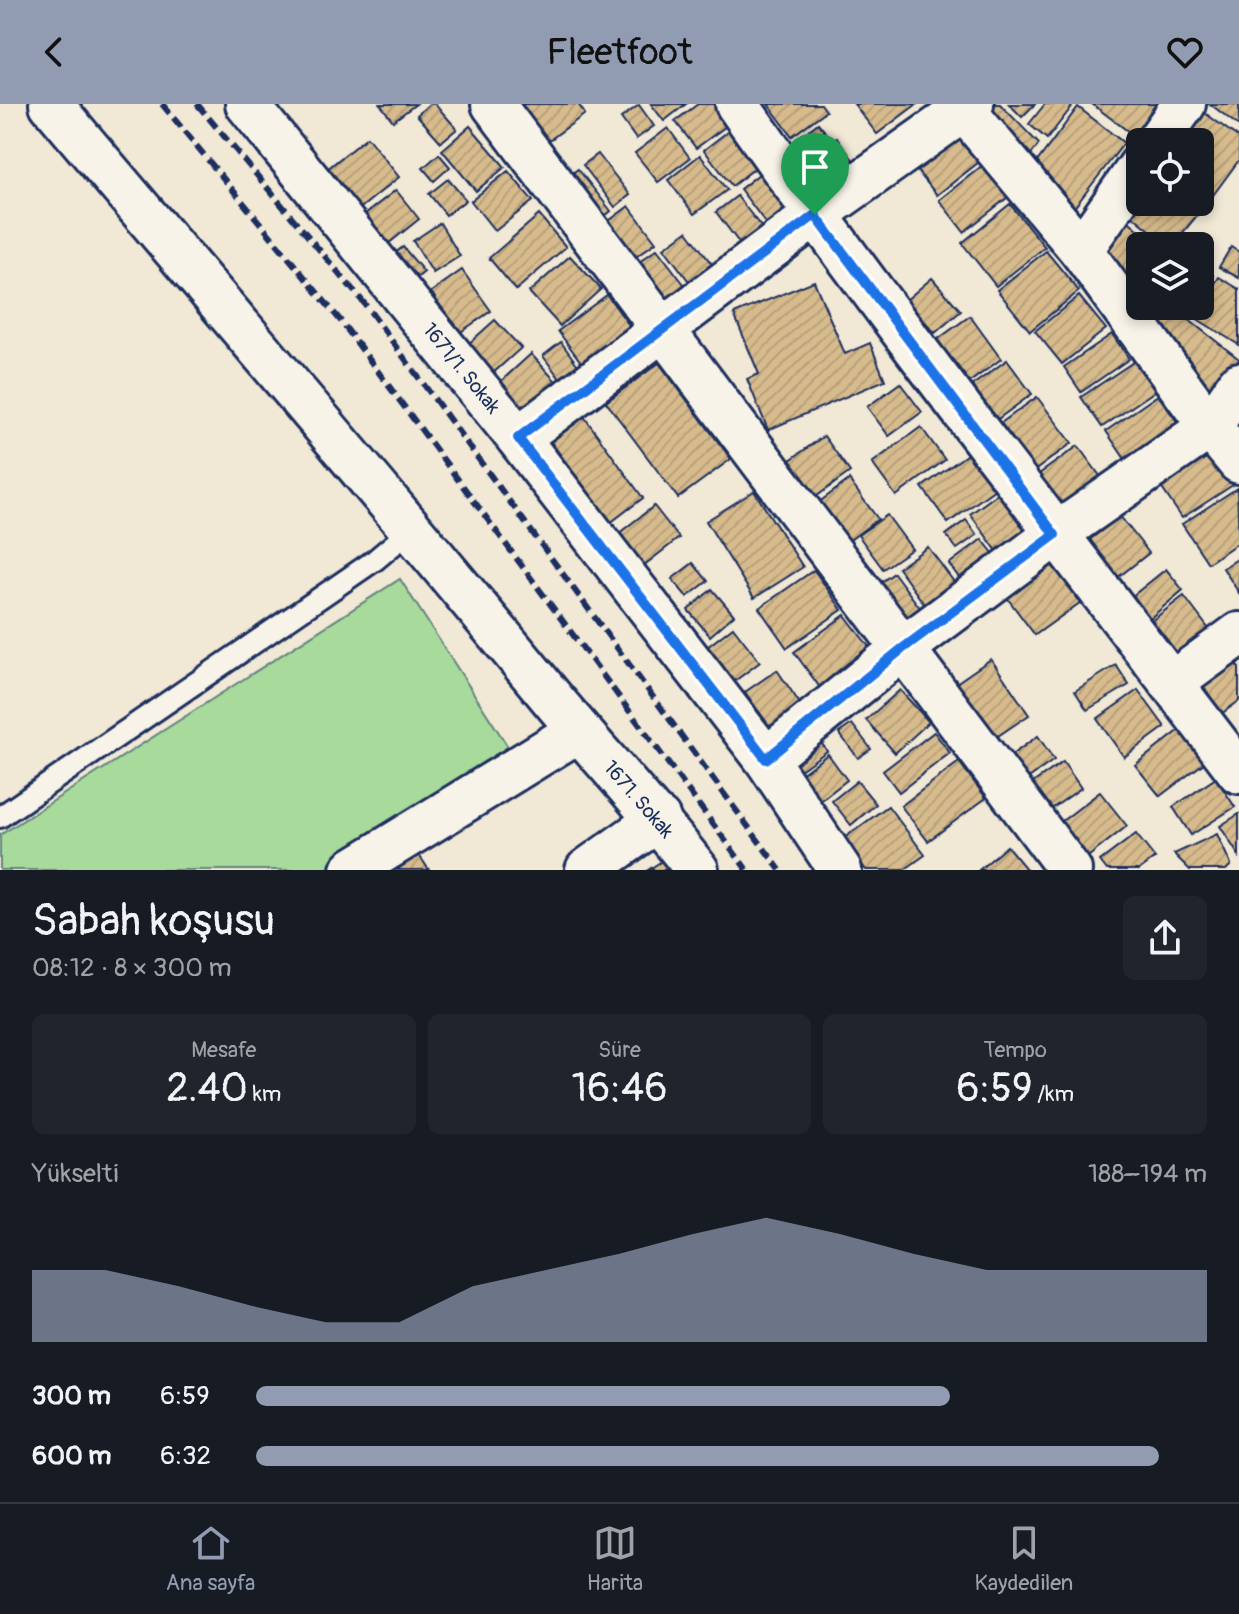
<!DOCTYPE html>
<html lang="tr">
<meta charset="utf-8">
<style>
:root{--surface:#171b24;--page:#20242c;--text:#f1f3f6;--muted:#9ea1a6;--line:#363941;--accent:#919bb2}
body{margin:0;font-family:Pangolin,sans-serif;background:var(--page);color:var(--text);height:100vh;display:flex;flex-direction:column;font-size:30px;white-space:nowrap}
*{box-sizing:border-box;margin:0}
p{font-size:26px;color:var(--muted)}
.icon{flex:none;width:44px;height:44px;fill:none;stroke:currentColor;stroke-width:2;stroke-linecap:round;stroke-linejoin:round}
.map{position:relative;height:766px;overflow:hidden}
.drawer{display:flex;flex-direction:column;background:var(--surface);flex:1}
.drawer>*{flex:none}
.controls{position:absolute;left:1126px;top:24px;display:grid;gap:16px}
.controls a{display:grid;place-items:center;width:88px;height:88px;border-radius:12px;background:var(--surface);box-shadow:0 4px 12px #0003;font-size:40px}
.pin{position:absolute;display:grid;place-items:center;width:68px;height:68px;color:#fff;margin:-82px -34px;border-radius:50% 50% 50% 0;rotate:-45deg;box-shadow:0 0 8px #0007}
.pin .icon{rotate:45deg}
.round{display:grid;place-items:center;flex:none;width:84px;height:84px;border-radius:12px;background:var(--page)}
.headline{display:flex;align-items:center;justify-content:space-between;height:136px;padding:0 32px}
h1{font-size:44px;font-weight:600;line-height:60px}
.stats{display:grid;grid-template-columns:repeat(3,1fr);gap:12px;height:136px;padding:8px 32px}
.stats div{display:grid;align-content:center;border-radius:12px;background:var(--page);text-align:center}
.stats b{font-size:40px;font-weight:600}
.stats small{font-size:22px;font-weight:400}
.stats p{font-size:22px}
.chart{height:224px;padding:16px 32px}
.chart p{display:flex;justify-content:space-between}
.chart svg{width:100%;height:144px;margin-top:8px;fill:var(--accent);opacity:.7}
ul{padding:0 32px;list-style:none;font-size:26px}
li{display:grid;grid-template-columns:128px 96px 1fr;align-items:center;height:60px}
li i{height:20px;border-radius:10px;background:var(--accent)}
header{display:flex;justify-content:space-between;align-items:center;height:104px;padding:0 32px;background:var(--accent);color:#111;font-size:36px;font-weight:600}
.tab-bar{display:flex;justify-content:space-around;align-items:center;height:112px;border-top:2px solid var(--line);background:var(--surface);font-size:22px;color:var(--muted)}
.tab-bar a{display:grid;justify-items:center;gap:4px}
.tab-bar .current{color:var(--accent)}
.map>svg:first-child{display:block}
.green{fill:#a8da9c;stroke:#62847d;stroke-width:2}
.building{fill:url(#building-hatch);stroke:#1b2f5e;stroke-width:2}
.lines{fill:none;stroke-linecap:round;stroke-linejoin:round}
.service-casing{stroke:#1b2f5e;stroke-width:26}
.minor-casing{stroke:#1b2f5e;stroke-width:48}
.service{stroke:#f7f3e8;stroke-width:20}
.minor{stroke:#f7f3e8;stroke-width:42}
.rail{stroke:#1b2f5e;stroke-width:6;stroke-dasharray:12 6;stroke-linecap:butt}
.route-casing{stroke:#fff;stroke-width:16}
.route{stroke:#1a73e8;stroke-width:10}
.labels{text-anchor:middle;stroke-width:6;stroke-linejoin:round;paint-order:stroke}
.street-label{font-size:20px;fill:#1b2f5e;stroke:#f7f3e8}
</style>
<header><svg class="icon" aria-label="back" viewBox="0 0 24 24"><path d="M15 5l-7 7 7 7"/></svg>Fleetfoot<svg class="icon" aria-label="heart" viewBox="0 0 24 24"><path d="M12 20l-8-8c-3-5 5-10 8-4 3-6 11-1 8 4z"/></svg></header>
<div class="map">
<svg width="1239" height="766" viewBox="0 0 1239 766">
<defs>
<pattern id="building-hatch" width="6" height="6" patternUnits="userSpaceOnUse" patternTransform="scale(2)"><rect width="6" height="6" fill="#d7bb8c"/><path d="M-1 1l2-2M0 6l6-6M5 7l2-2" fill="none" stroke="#b8a17b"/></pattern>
</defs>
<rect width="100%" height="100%" fill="#f1e8d6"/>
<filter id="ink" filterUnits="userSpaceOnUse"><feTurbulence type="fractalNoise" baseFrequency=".0125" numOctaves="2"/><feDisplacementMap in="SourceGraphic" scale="16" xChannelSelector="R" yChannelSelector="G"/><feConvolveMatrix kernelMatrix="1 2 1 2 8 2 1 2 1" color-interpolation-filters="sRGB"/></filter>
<g filter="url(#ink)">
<path class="green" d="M400,475l112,174 -183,117h-329v-35z"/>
<g class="building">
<path d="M380,0h36l-23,17z"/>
<path d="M429,0h6l22,25 -16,13 -24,-27z"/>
<path d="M509,0h69l7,10 -45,33z"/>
<path d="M651,0h35l-22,17z"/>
<path d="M698,0h22l13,17 -37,27 -21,-27z"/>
<path d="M768,0h53l5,7 -34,25z"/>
<path d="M854,0h63l-40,30z"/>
<path d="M984,0h16l39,40 -20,27z"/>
<path d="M1009,0h26l-13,13z"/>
<path d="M1045,0h29l-27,35 -18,-15z"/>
<path d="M1092,0h77l-28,37z"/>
<path d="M1210,0h29v22z"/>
<path d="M639,1l15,21 -18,13 -15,-21z"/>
<path d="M1078,3l46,36 -54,70 -42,-39z"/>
<path d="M1198,4l41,30v22l-31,42 -8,-7v-53h-28z"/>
<path d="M818,19l13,16 -30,22 -12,-15z"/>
<path d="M470,22l35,41 -29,24 -34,-41z"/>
<path d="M950,22l29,36 -42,33 -29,-35z"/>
<path d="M668,24l22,30 -32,24 -23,-29z"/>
<path d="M731,25l28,36 -27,21 -28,-36z"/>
<path d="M367,33l32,40 -46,37 -32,-40z"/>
<path d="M837,34l19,26 -30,23 -20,-26z"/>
<path d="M439,50l11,13 -16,14 -11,-13z"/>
<path d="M598,50l32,41 -15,12 -32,-42z"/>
<path d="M700,51l27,35 -33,24 -26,-34z"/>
<path d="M983,61l25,32 -44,35 -25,-32z"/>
<path d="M578,65l33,42 -16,13 -34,-42z"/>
<path d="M508,67l25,30 -38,30 -24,-30z"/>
<path d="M763,67l31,41 -23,18 -31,-41z"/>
<path d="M448,75l18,21 -20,15 -17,-21z"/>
<path d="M396,86l23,29 -36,29 -23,-30z"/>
<path d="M737,92l28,36 -22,16 -27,-36z"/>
<path d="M1140,98h56l7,6 -31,38h-3l-48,-40z"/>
<path d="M1010,100l35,43 -49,39 -34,-43z"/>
<path d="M629,102l27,36 -31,23 -27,-36z"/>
<path d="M1118,108l40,34h-18v55l-52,-55z"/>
<path d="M539,111l27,32 -50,43 -27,-32z"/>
<path d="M440,119l20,33 -27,17 -20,-32z"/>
<path d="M687,127l30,40 -23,17 -30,-40z"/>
<path d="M403,143l21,25 -17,14 -22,-25z"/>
<path d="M1231,143l8,5v26l-20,-11z"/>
<path d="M657,145l33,43 -23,17 -33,-43z"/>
<path d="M1046,147l33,40 -49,40 -33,-41z"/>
<path d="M570,152l31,33 -41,37 -31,-34z"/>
<path d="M1200,162l14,10 -14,20z"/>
<path d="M462,166l29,41 -32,22 -28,-41z"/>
<path d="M1219,173l20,12v56l-45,-28z"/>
<path d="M932,174l29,33 -26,22 -29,-33z"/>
<path d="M814,177l31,73 25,-11 15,37 -117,50 -21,-51 12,-5 -25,-60z"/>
<path d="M607,191l29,40 -49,35 -29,-39z"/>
<path d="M1079,192l27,33 -44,35 -27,-33z"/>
<path d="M1155,202h16l68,53v5l-26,32 -67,-79z"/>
<path d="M970,212l31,43 -42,31 -32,-43z"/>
<path d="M495,216l26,28 -29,26 -26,-28z"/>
<path d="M1112,230l17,25 -48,33 -17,-25z"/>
<path d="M561,238l21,29 -18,13 -21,-28z"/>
<path d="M531,250l31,34 -40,36 -31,-34z"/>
<path d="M1007,256l25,34 -48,35 -25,-34z"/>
<path d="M1135,257l20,30 -53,36 -21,-30z"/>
<path d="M659,259l72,96 -53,39 -72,-96z"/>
<path d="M900,279l22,29 -33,24 -22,-29z"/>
<path d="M1158,291l20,28 -53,36 -19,-28z"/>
<path d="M1037,293l35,46 -50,37 -35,-47z"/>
<path d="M583,311l60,83 -33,25 -61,-84z"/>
<path d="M921,323l24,33 -49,36 -24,-33z"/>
<path d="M824,332l26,36 -44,32 -27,-36z"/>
<path d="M1078,342l25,34 -50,36 -25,-34z"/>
<path d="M1215,348l21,31 -54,35 -21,-31z"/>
<path d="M969,349l26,36 -47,34 -26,-36z"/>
<path d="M849,376l29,39 -39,29 -29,-39z"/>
<path d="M1237,384l2,54 -31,21 -26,-39z"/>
<path d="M1003,386l30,41 -33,24 -30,-41z"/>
<path d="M754,387l49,76 -49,31 -48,-77z"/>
<path d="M654,402l25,32 -36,28 -25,-32z"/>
<path d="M887,411l25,34 -29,20 -25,-34z"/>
<path d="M1120,412l29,37 -37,29 -29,-37z"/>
<path d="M966,416l11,15 -20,14 -11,-14z"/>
<path d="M982,435l15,19 -34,25 -14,-19z"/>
<path d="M928,443l32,43 -30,22 -32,-44z"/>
<path d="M1057,452l31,41 -53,38 -30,-40z"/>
<path d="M1239,454v35l-16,-25z"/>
<path d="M693,459l15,18 -21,16 -15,-18z"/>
<path d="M1166,465l17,21 -35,30 -18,-22z"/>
<path d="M814,466l28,40 -55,38 -28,-40z"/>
<path d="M894,469l32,43 -25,19 -32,-44z"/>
<path d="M712,485l22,26 -24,21 -22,-26z"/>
<path d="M1184,492l30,40 -34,25 -30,-39z"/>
<path d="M845,511l30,40 -51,38 -30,-41z"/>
<path d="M733,523l27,35 -32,24 -26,-35z"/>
<path d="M991,555l38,56 -43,29 -37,-56z"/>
<path d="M1232,555l7,9v33l-25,18 -22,-31z"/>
<path d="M1116,561l13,20 -42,25 -12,-19z"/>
<path d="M777,566l26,38 -31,22 -27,-38z"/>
<path d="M900,586l29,32 -34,31 -29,-33z"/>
<path d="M1138,586l27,37 -41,30 -27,-38z"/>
<path d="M852,620l19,25 -13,9 -19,-25z"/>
<path d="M1180,626l25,32 -45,34 -25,-31z"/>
<path d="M934,628l16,21 -51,39 -16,-21z"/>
<path d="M1038,632l16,24 -31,22 -17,-23z"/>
<path d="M818,634l9,13 -31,22 -9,-12z"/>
<path d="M828,650l19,26 -31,24 -20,-26z"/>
<path d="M959,658l27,36 -58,43 -27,-35z"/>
<path d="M1063,658l18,26 -38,27 -19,-26z"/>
<path d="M1216,674l19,29 -44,28 -18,-28z"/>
<path d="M857,677l19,23 -25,21 -19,-24z"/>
<path d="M1100,688l27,34 -43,34 -27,-35z"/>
<path d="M888,702l37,49 -21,15h-38l-23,-31z"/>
<path d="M1239,710v42l-19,-30z"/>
<path d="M1136,730l19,24 -16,12h-32l-7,-9z"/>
<path d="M1217,730l14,31 -5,5h-36l-16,-16z"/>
<path d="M1007,742l20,24h-48z"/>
<path d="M417,748l12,18h-40z"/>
<path d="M668,753l9,13h-29z"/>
</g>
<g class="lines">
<g class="service-casing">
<path id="service" d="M0,713l375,-257 37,-31"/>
</g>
<g class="minor-casing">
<g id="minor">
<path d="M51,0c165,195 332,389 494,586 50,61 105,118 152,180"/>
<path d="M247,0l271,334 248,321 74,111"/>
<path d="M493,0l577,766"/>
<path d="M737,0c160,228 334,446 502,668"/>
<path d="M959,0l122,146 129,177 29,35"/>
<path d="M1157,38l27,-38"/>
<path d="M1081,146l59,-84"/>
<path d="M518,334l297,-223 157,-111"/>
<path d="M1172,579l67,-49"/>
<path d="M766,655l136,-110 153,-114 155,-108 29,-43"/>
<path d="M352,766l226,-139"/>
<path d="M587,766l72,-51"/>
</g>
</g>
<use href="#service" class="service"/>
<use href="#minor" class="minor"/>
<g class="rail">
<path d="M162,0l178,216 407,550"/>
<path d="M197,0l167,199 416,567"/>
</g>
</g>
</g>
<g class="lines" filter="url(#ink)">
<g class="route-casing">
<path id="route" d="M815,111l240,320 -153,114 -136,110 -248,-321z"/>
</g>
<use href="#route" class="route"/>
</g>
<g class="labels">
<g class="street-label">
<text transform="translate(462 264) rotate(51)" y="7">1671/1. Sokak</text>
<text transform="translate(639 695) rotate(49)" y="7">1671. Sokak</text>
</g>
</g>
</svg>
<div class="controls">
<a><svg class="icon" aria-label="locate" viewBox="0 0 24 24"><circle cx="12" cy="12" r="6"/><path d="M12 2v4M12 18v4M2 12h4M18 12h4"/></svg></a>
<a><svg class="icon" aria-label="layers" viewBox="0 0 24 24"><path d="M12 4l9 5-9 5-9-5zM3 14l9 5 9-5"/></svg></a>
</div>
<div class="pin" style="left:815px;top:111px;background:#1e9e55"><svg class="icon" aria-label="arrive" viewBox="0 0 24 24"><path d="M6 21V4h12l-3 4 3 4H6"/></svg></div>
</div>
<section class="drawer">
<div class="headline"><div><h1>Sabah koşusu</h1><p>08:12 · 8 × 300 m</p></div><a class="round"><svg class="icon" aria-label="share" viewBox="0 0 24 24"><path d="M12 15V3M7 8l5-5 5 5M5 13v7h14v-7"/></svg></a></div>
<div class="stats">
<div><p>Mesafe</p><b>2.40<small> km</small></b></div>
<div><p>Süre</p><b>16:46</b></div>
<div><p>Tempo</p><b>6:59<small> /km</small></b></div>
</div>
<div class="chart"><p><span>Yükselti</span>188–194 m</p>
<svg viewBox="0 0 160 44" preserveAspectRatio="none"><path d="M0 44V22L10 22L20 27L30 33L40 38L50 38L60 27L70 22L80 17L90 11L100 6L110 11L120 17L130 22L140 22L150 22L160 22V44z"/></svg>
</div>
<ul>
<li><b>300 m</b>6:59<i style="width:73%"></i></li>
<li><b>600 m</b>6:32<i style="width:95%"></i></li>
</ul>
</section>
<nav class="tab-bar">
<a class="current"><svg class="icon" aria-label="home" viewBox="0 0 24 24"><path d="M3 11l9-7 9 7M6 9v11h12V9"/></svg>Ana sayfa</a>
<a><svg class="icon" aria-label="map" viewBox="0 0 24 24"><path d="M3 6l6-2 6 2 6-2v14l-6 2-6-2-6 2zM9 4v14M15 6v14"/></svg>Harita</a>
<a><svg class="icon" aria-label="saved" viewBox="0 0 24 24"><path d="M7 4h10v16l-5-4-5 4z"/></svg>Kaydedilen</a>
</nav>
